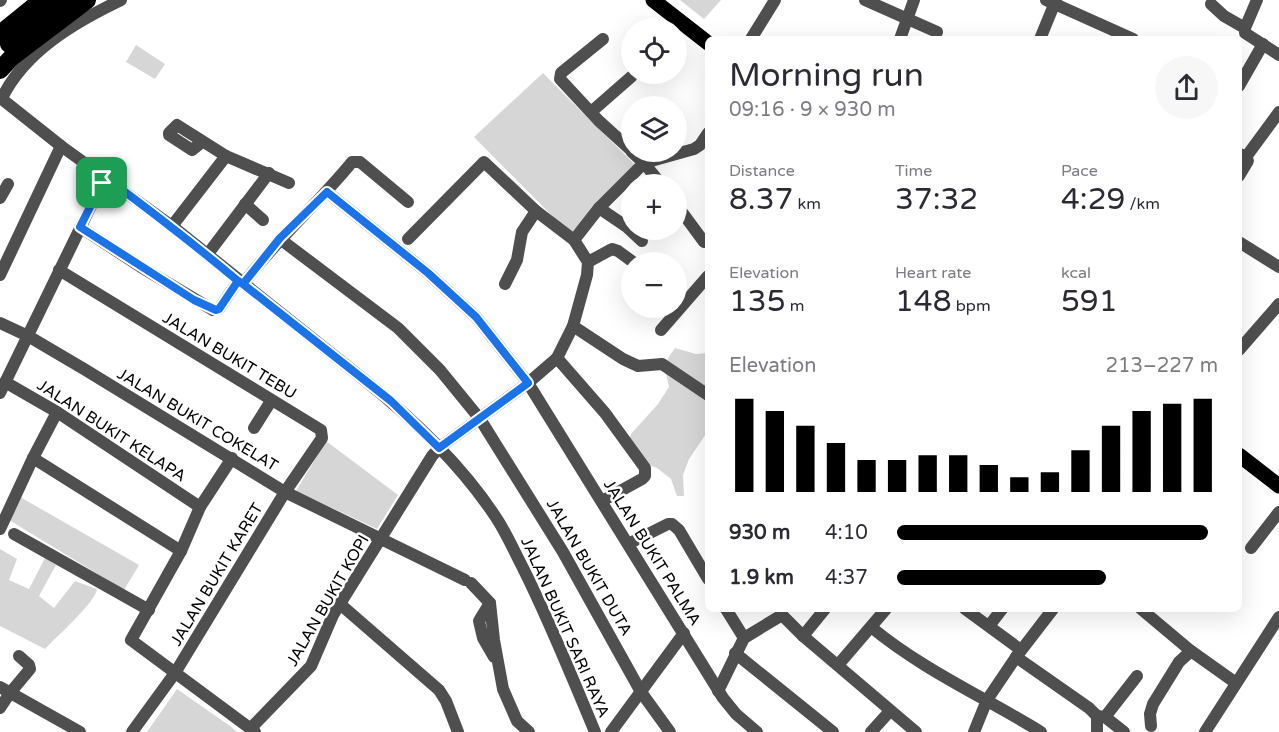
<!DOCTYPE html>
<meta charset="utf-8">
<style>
:root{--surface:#fff;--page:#f7f7f7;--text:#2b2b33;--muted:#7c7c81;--accent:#000}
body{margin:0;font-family:"Varela Round",sans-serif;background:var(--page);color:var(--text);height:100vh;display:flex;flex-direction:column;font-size:22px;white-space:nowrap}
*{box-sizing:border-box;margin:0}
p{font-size:20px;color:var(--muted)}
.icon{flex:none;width:33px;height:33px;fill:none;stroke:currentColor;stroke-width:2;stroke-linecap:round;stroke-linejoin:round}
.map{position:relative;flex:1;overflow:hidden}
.details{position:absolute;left:705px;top:36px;width:537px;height:576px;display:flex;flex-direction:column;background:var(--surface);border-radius:9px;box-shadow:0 6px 24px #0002}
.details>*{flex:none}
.tools{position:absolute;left:621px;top:18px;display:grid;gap:12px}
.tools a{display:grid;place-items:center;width:66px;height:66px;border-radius:50%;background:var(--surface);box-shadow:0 6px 24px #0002;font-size:30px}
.pin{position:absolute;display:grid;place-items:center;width:51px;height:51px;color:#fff;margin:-26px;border-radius:12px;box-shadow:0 3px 9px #0006}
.round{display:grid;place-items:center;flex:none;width:63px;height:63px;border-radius:32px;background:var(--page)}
.overview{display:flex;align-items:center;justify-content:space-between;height:102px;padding:0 24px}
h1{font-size:33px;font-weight:600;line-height:45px}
.figures{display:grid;grid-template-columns:repeat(3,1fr);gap:9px;height:102px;padding:6px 24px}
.figures div{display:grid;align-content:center}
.figures b{font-size:30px;font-weight:600}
.figures small{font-size:16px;font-weight:400}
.figures p{font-size:16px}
.chart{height:168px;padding:12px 24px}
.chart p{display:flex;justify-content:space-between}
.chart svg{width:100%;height:108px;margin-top:6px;stroke:var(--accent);stroke-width:6}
ul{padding:0 24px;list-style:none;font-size:20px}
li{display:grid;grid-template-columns:96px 72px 1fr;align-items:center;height:45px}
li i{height:15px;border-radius:8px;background:var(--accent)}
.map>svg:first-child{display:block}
.green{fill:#d6d6d6}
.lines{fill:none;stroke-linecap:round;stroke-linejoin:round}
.minor{stroke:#4f4f4f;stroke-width:12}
.major{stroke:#000;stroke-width:15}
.highway{stroke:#000;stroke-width:18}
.route-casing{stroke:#fff;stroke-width:12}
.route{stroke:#1a73e8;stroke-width:8}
.labels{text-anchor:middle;stroke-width:5;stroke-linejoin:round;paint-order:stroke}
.street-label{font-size:16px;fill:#000;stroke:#fff}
</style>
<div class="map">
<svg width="1279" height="732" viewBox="0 0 1279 732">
<rect width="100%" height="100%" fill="#fff"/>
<g class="green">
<path d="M680,0h41l-17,19z"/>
<path d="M136,45l29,19 -10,15 -29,-17z"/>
<path d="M543,73l94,94 -67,67 -96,-97z"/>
<path d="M675,348l21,6 12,-1v78l-19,28 -6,16 1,21h-7l-6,-17 -14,-11 -13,-5 -15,-21 2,-8 27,-30 11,-17c-4,-20 -7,-21 6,-39z"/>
<path d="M326,441l72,54 -21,34 -81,-38z"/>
<path d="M20,497l119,68 -15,25 -115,-70z"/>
<path d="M0,549l17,10 -8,21 20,9 16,-31 11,7 -17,31 15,12 21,-27 22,8c-1,13 -41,48 -52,60l-45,-23z"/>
<path d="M177,689l53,37 7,6h-90z"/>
</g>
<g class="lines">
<g class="minor">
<path d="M121,0c-46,22 -96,51 -119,98l1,2 58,46 111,80 190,152c49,39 98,85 133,138 11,16 19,35 28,52 27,54 49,109 72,164"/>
<path d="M865,0l72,32"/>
<path d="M1046,0l87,39"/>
<path d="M0,1l1,-1"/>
<path d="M1211,4l13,12 21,12v5l34,22"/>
<path d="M1245,28l12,-28"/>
<path d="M603,39l-42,34 -1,6 39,42 33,30"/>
<path d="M751,39l24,-39"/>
<path d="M900,39l14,-39"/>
<path d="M1040,39l16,-39"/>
<path d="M1239,86l24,-42"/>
<path d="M591,112l40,-35"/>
<path d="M202,142l-10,8 -23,-15v-2l8,-8 49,31 63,27"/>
<path d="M632,152l12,11 17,21"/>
<path d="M1246,157l33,-45"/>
<path d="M1239,176l9,-15 -2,-4 -6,-3"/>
<path d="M327,192l101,81 48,44 52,66 195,315 13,16 21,18"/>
<path d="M0,198l8,-14"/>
<path d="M245,204l18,16"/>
<path d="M676,204l28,38"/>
<path d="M599,208l28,19 15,14"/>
<path d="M172,226l54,-70"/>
<path d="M80,227l61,40 72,43 6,-1 19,-28"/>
<path d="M280,239l118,89 42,42 40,49 83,133 78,140 29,40"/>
<path d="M408,239l76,-77 52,49"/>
<path d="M1239,242l40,25"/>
<path d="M207,255l62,-82"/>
<path d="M588,262l24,-13 6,2 15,11"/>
<path d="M59,270l262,160 1,8 -37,54 -110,181 -43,59"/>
<path d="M0,275l61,-129"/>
<path d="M243,284c33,-44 74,-79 109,-122h8l48,40"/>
<path d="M505,284l12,-24 5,-28 14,-21 38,29"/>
<path d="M0,323l28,13 56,33 201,123 180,88"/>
<path d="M573,326l50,33 15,7 24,-2 46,31"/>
<path d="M661,330l47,-54"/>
<path d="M1239,350l40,-46"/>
<path d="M557,358l48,55 40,55v8l-3,3 -40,22"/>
<path d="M5,382l52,30 143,95"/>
<path d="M0,393l105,-216"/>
<path d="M254,428l17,-27"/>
<path d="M33,458l148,93"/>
<path d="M232,458l-32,49 -19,44 -50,89 124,92"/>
<path d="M0,529l33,-71 24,-46"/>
<path d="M14,534l135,76"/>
<path d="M628,544l40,-20h4l7,6 29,49"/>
<path d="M1251,548l28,-36"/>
<path d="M471,583l19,20 4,37 9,49 14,32 12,11"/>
<path d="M490,603l-11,18 4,17 11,19"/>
<path d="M340,604l99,86 7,11 12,31"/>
<path d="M726,609l18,29"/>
<path d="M965,609l56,41"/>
<path d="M1141,609l50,42 45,32"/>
<path d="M782,615l21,21 113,96"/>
<path d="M989,626l13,-17"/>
<path d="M871,627c52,43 113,70 170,105"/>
<path d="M803,636l22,-27"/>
<path d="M735,653l98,79"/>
<path d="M1016,657l73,51 8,8v16"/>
<path d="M838,665l48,-56"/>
<path d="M0,687l80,45"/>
<path d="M718,691l26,-53 38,-23"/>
<path d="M0,708l10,-15 20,-24 -1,-4 -10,-9"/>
<path d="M1097,716l8,1 32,-41"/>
<path d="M1105,717l19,15"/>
<path d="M1151,726l-1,-12 3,-10 26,-42 12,-11"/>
<path d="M251,728l60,-62 22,-51 99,-159 7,-8 89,-65 29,-25 16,-32 14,-51 1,-13 -14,-22 25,-32 45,-45 50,-14 6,-4 8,-12"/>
<path d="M611,732l73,-99"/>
<path d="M871,732l19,-21"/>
<path d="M974,732l13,-32 29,-43 37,-48"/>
<path d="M1205,732l74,-115"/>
</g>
<g class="major">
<path d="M653,0l55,43"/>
<path d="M1239,455l40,31"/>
</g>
<g class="highway">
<path d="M0,34l42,-34"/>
<path d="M9,44l55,-44"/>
<path d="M0,70l13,-14 74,-56"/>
</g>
</g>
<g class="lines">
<g class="route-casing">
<path id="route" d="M102,183l3,-6c46,34 90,68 133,104l5,3 148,117 48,47 89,-65 -52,-66 -48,-44 -101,-81 -47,46 -37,46 -5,-3 -19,28 -3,1 -22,-10 -114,-73 22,-44"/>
</g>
<use href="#route" class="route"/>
</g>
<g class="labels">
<g class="street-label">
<text transform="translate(230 355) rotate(31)" y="6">JALAN BUKIT TEBU</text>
<text transform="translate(198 419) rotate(31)" y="6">JALAN BUKIT COKELAT</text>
<text transform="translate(112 430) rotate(33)" y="6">JALAN BUKIT KELAPA</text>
<text transform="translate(653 552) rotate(58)" y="6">JALAN BUKIT PALMA</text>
<text transform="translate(590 567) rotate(60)" y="6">JALAN BUKIT DUTA</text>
<text transform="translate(216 574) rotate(-59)" y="6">JALAN BUKIT KARET</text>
<text transform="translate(327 600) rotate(-60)" y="6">JALAN BUKIT KOPI</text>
<text transform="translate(566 627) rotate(66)" y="6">JALAN BUKIT SARI RAYA</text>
</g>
</g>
</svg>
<div class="tools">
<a><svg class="icon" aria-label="locate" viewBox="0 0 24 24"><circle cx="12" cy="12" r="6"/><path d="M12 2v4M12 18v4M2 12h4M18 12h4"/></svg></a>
<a><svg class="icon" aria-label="layers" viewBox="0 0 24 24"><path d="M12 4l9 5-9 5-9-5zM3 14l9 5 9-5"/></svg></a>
<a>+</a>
<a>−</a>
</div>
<div class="pin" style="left:102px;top:183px;background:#1e9e55"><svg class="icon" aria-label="arrive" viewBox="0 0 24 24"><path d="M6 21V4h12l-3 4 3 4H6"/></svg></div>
<section class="details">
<div class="overview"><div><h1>Morning run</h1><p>09:16 · 9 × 930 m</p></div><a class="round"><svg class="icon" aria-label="share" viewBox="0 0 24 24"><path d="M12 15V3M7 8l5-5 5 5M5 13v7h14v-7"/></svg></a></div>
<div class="figures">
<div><p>Distance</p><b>8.37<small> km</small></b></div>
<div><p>Time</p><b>37:32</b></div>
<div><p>Pace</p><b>4:29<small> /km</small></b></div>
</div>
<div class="figures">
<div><p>Elevation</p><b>135<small> m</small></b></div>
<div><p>Heart rate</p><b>148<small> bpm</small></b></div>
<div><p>kcal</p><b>591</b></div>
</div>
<div class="chart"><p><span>Elevation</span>213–227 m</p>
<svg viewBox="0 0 160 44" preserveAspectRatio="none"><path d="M5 44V6M15 44V11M25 44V17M35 44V24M45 44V31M55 44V31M65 44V29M75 44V29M85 44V33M95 44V38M105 44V36M115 44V27M125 44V17M135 44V11M145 44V8M155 44V6"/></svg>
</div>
<ul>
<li><b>930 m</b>4:10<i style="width:97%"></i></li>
<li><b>1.9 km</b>4:37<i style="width:65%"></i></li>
</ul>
</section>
</div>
